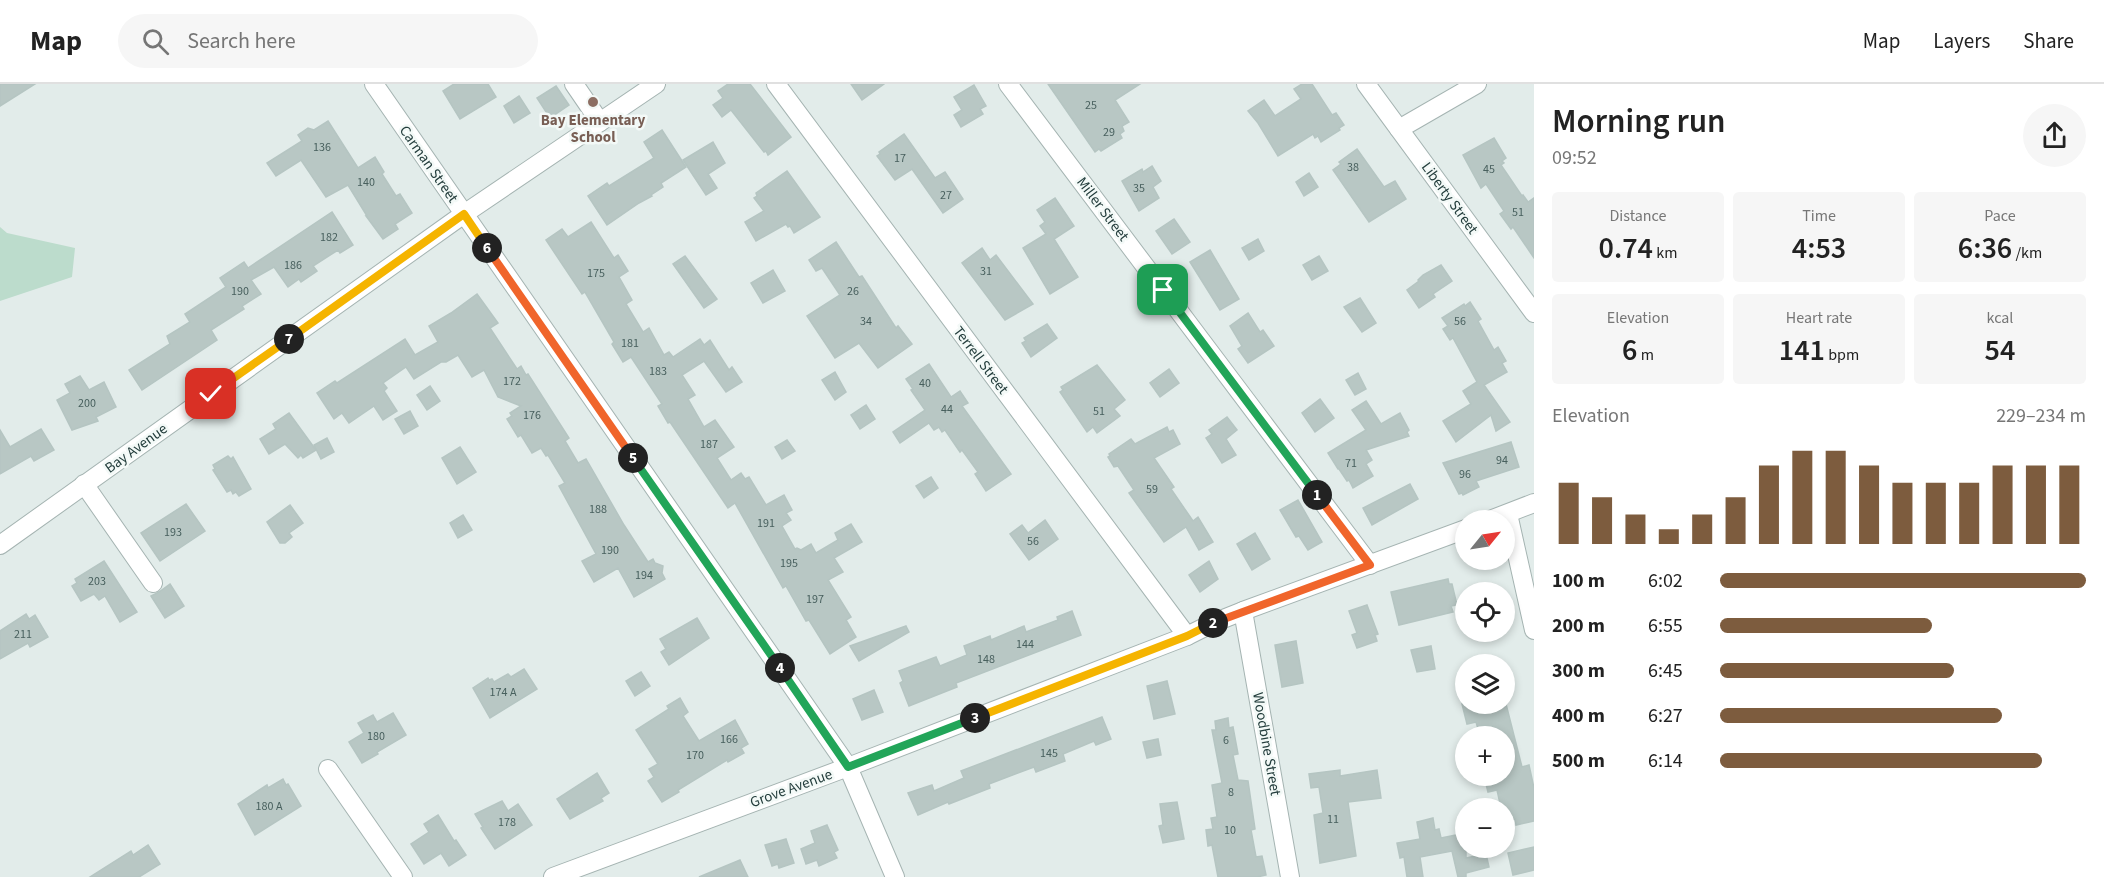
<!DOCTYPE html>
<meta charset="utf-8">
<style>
:root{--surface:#fff;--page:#f6f6f6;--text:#222;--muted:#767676;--line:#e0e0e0;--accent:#7d5c3e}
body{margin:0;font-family:"Source Sans 3",sans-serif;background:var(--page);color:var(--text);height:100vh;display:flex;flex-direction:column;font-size:22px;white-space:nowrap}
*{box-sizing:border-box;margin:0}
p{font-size:20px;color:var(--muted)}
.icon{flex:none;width:33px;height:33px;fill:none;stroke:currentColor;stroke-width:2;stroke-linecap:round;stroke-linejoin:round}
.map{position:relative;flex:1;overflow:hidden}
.drawer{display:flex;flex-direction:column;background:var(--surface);width:570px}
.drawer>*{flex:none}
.needle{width:39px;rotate:60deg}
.fabs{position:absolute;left:1455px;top:426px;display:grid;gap:12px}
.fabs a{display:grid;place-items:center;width:60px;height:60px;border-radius:50%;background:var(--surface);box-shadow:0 3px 9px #0003;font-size:30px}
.pin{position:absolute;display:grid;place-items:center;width:51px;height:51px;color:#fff;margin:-26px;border-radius:12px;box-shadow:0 3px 9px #0006}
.km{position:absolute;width:30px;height:30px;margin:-15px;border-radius:50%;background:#222;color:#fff;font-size:16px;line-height:30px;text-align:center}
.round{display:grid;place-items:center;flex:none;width:63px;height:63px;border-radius:32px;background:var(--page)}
.overview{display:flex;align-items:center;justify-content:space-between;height:102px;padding:0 18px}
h1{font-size:33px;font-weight:600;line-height:45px}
.stats{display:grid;grid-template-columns:repeat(3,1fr);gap:9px;height:102px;padding:6px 18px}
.stats div{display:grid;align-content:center;border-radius:6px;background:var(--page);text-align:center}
.stats b{font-size:30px;font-weight:600}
.stats small{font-size:16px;font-weight:400}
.stats p{font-size:16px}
.chart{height:168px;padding:12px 18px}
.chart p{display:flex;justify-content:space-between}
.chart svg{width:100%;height:108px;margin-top:6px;stroke:var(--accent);stroke-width:6}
ul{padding:0 18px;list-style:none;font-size:20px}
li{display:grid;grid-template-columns:96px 72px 1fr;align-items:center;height:45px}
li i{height:15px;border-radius:8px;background:var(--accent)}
header{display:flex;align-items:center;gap:36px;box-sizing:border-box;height:84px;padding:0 30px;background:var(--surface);border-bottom:2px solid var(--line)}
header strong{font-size:28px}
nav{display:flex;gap:33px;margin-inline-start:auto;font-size:21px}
.search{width:420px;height:54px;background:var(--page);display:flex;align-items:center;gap:15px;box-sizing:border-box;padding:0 21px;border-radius:33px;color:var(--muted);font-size:22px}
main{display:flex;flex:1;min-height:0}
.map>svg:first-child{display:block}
.green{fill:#bcdccc}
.building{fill:#b8c7c4;stroke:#b5c5c2;stroke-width:1.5}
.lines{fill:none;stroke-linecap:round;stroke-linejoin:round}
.minor-casing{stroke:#a5b4b2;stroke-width:20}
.minor{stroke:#fff;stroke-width:18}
.split-1-casing{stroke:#fff;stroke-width:12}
.split-2-casing{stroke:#fff;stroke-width:12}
.split-3-casing{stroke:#fff;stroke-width:12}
.split-4-casing{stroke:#fff;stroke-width:12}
.split-5-casing{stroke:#fff;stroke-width:12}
.split-6-casing{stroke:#fff;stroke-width:12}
.split-7-casing{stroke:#fff;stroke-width:12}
.split-8-casing{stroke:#fff;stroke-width:12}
.split-1{stroke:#22a559;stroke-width:8}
.split-2{stroke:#f0652b;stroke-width:8}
.split-3{stroke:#f5b400;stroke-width:8}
.split-4{stroke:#22a559;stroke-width:8}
.split-5{stroke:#22a559;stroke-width:8}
.split-6{stroke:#f0652b;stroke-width:8}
.split-7{stroke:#f5b400;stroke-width:8}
.split-8{stroke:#f5b400;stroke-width:8}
.education-dot{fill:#8d6e63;stroke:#f3f9f7;stroke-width:2}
.labels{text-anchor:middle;stroke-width:5;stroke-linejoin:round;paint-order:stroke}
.number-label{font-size:12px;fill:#48605e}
.education-label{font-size:15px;font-weight:bold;fill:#785e54;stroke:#f3f9f7}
.street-label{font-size:15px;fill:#233d3c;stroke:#f3f9f7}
</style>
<header>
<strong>Map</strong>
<div class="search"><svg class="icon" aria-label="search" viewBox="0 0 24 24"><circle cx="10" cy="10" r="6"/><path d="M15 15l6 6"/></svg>Search here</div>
<nav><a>Map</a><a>Layers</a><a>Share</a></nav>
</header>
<main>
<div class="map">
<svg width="1534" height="793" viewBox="0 0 1534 793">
<rect width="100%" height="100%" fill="#e2ecea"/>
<path class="green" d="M0,143l7,6 68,15 -3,29 -72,24z"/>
<g class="building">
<path d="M0,0h35l-35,22z"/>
<path d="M454,0h34l8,13 -36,22 -17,-28z"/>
<path d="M728,0h22l41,53 -23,18 -2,-4 -2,1 -33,-42 -9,7 -9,-12 10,-7 -5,-7z"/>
<path d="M851,0h33l-22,16z"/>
<path d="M1048,0h92l-25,16 14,22 -7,4 2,5 -4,3 2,4 -21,13 -2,-2 -4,3z"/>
<path d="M1302,0h10l20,31 4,-2 8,12 -5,3 1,2 -19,12 -3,-6 -3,2 -2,-4 -35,22 -20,-33 -10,-12 16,-11 11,16 26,-17 -7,-10z"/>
<path d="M974,1l12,21 -6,3 3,5 -22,13 -7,-12 8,-5 -8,-13z"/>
<path d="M556,2l13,19 -19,13 -13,-20z"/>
<path d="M519,12l11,17 -16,10 -10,-17z"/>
<path d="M328,37l30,47 17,-11 9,15 -2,2 14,22 4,-2 12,19 -17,11 3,5 -15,10 -17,-23h1l-19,-31 -22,12 -25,-37 -25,16 -9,-13 35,-22 -4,-6 10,-7 6,2z"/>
<path d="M662,46l24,37 -25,16 2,4 -12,8 1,1 -13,7 -32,22 -19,-29 19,-13 2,3 45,-28 -10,-16z"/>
<path d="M904,50l31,44 10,-6 18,27 -20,14 -31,-44 -17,11 -18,-24 3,-2 -1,-2z"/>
<path d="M1494,54l12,20 -4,3 2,2 -3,2 21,31 1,-1 5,7 6,-4v60l-21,-31 -2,2 -11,-15 4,-3 -18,-27 -5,4 -18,-33z"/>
<path d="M713,58l12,21 -17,11 9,14 -11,7 -23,-35z"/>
<path d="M1357,65l27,38 11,-6 11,18 -37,23 -36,-52 8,-6 -2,-2z"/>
<path d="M1152,82l9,15 -8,6 6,11 -20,13 -17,-30 20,-12 1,3z"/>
<path d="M787,87l33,46 -26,16 -4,-7 -2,1 -2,-3 -30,17 -11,-19 19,-11 -10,-13 3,-2 -1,-3z"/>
<path d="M1309,89l9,14 -14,9 -8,-14z"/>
<path d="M1055,114l19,28 -20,13 24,38 -28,17 -27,-46 23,-14 -6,-8 5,-4 -8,-12z"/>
<path d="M332,128l21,33 -13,8 -2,-3 -25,16 4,5 -16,11 -2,-3 -11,8 -14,-20 -23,13 10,14 -19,12 2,3 -33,21 6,10 -75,50 -13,-20 41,-26 -3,-8 23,-14 -5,-8 41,-27 -6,-9 24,-16 4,6z"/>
<path d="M1174,135l16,23 -18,12 -16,-23z"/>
<path d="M591,138l23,36 4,-3 10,16 -9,6 13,23 -6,4 17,28 6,-4 15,27 5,-3 4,5 27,-18 4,6 6,-5 19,30 3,-3 10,15 -16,10 -22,-31 -22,14 13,20 -7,4 16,28 11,-7 19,27 -17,11 14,22 10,-7 4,6 4,-2 17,28 18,-10 8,15 -6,3 5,7 -9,6 13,23 2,-1 4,2 10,-6 5,9 22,-13 -3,-7 16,-9 11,18 -28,16 9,14 -15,8 23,37 -5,3 10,17 -26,17 -21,-34 -3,1 -20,-35 -3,2 -48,-85 -7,5 -58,-86 -2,1 -10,-17 4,-2 -31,-47 -8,5 -11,-18 2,-2 -29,-50 -3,2 -36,-54 16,-11 6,8z"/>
<path d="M1258,155l6,12 -15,9 -7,-12z"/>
<path d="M836,158l23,35 3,-1 34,52 2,-2 14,18 -34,24 -19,-25 -24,15 -28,-42 33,-21 -18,-27 -6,3 -7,-11z"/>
<path d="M982,164l8,12 6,-5 37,49 -28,16 -43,-57z"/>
<path d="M1210,166l29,49 -19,11 -30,-48z"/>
<path d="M685,172l32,43 -13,9 -31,-44z"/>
<path d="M1319,172l9,15 -16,9 -9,-15z"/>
<path d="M1441,181l11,16 -19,13 2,3 -16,11 -12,-18 12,-9 -1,-1 5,-5z"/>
<path d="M773,186l12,21 -22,12 -12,-20z"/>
<path d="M477,210l21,29 -8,5 27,41 4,-3 5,9 2,-1 41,64 -4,3 13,22 8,-4 38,66 24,37 5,-3 2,4 8,3 -1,7 3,6 -31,18 -16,-29 -24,14 -12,-21 14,-7 -37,-68 6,-3 -17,-28 -2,1 -5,-8 -9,5 -11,-18 -3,2 -11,-18 5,-3 -2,-3 11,-7 -23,-9 -14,-27 -12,7 -14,-22 -12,7h-5l-27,17 -8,-12 -23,16 4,5 -3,3 13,20 -14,9 -9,-14 -25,17 -7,-10 -8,6 -17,-26 18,-12 2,2 68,-44 10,16 23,-13 -9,-16 22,-13z"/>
<path d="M1360,214l16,25 -14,9 -18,-25z"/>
<path d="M1470,218l11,17 -3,2 16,29 4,-3 8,14 -4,2 5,9 -23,13 26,37 -14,9 -5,-16 -35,27 -13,-21 28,-17 -8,-13 14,-9 -24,-44 -3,2 -7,-11 5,-3 -6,-8 22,-14 1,2z"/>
<path d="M1248,229l12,19 3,-2 11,16 -26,17 -10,-14 4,-3 -12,-20z"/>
<path d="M1047,240l10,14 -26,19 -9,-14 4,-2 -2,-3z"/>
<path d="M929,280l22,33 9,-6 8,12 -6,3 49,68 -25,17 -11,-17 3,-2 -16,-22 -2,2 -15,-22 -3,2 -3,-5 -5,3 -5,-7 -29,20 -7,-11 32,-22 -14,-20 2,-1 -7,-10z"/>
<path d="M1097,281l28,35 -11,9 6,7 -23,17 -4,-6 -6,5 -27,-40 3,-2 -2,-3z"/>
<path d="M1169,285l10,14 -19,14 -10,-14z"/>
<path d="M835,288l11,20 -11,8 -13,-20z"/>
<path d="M1358,289l8,16 -11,6 -9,-15z"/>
<path d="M80,292l9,14 15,-8 12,25 -20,10 2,4 -26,9 -15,-30 13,-7 -5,-9z"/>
<path d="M430,302l10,15 -13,9 -10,-15z"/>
<path d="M1320,315l14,19 -19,14 -13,-19z"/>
<path d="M1366,317l15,23 19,-11 9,17 -2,2 2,4 -43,14 6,10 -6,4 7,12 -20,12 -4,-8 -2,1 -8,-12h-1l-10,-16 38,-23 -14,-20z"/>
<path d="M866,321l9,14 -15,10 -9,-14z"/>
<path d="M410,327l8,15 -14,8 -9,-15z"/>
<path d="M289,329l27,37 -13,8 -2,-3 -3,3 -13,-14 -16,10 -9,-15 16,-10 -3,-5z"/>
<path d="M1227,333l10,13 -11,9 10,16 -14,8 -16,-25 6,-4 -3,-4z"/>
<path d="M1167,343l2,5 4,-2 7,14 -26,14 20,29 -3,2 22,32 5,-4 15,25 -14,8 -13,-23 -22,15 -35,-49 5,-3 -16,-24 -4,1 -6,-10 2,-1 -1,-2 22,-15 4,5z"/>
<path d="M41,345l13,21 -20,11 -3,-5 -31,18v-44l10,17z"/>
<path d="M327,354l7,14 -13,7 -7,-14z"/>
<path d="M787,356l8,11 -13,8 -7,-12z"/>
<path d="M1511,358l8,25 -43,14 3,6 -16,8 -1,-2 -3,1 -16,-31z"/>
<path d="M460,363l16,25 -19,12 -15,-26z"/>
<path d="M228,372l3,3 2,-2 18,32 -12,7 -3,-4 -3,2 -2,-4 -4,2 -14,-22 2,-1 -2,-4z"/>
<path d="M931,393l7,11 -14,10 -8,-12z"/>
<path d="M1410,400l8,15 -46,26 -9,-17z"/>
<path d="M1298,416l24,42 -14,8 -9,-14 -3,1 -16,-27z"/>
<path d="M186,420l19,27 -45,30 -19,-28z"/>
<path d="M290,421l13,18 -14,10 3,4 -7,6h-5l-13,-21z"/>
<path d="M463,431l9,15 -14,8 -8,-15z"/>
<path d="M1045,436l13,19 -29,21 -19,-26 12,-9 6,8z"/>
<path d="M1255,449l15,26 -18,11 -15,-26z"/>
<path d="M104,477l33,51 -17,10 -15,-26 -6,4 -5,-6 -13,7 -9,-15 5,-3 -2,-4z"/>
<path d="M1209,477l9,18 -18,13 -11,-17z"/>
<path d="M1448,495l1,5h3l5,21 -6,1 2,6 -54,13 -8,-33z"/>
<path d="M170,500l14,22 -19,12 -14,-22 8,-4z"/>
<path d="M1367,521l11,29 -3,1 2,6 -20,7 -5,-13 5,-2 -8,-22z"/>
<path d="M1072,527l9,24 -125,48 1,4 -48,19 -9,-23 3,-2 -4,-10 37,-14 4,9 27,-11 -3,-9 26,-10 1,4 33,-14 2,6 32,-12 -1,-3z"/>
<path d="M26,530l3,5 6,-4 13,22 -18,10 -2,-4 -28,16v-28z"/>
<path d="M697,534l12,20 -40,27 -8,-13 5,-3 -6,-10z"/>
<path d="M906,542l3,6 -50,29 -9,-15z"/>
<path d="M1296,557l7,42 -21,4 -7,-42z"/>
<path d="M1431,562l4,23 -18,3 -6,-22z"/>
<path d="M524,585l13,20 -47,29 -17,-30 15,-10 1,2 3,-1 2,3 14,-8 3,3z"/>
<path d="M641,588l9,14 -15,10 -9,-15z"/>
<path d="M1167,597l8,33 -21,5 -7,-33z"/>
<path d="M874,606l9,22 -21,8 -9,-21z"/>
<path d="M680,614l8,14 -5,4 16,25 36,-21 13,24 -7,4 3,5 -16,9 -1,-2 -49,30 1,2 -17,10 -14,-21 6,-4 -5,-8 9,-5 -22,-34 33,-21 -2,-3z"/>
<path d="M1462,620h44l16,63 7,-2 5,23v33l-18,4 -1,-6 -11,3v-14h-3l-4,-18 -9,2 -4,-16h20v-40h-24l-4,-14 -9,2z"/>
<path d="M393,629l13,22 -29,17 1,2 -16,9 -13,-21 15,-9 -6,-10 15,-8 4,7z"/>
<path d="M1102,633l9,22 -15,6 -2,-4 -31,13 2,7 -29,11 -2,-5 -45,17 1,4 -41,16 -1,-2 -30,13 -10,-22 24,-8 2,6 30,-13 -3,-7z"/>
<path d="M1228,634l1,10 4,-1 5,27 -5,1 5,25 10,1 7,48 -4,1 5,27 6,-1 4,19 -9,2h-39l-6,-32 -4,1 -2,-16 7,-1 -2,-11 6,-1 -5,-32 10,-2 -10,-53h4l-1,-9z"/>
<path d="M1158,655l3,16 -14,3 -4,-16z"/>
<path d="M1340,686v6l37,-6 4,28 -33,4 8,54 -36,7 -6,-48 9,-2 -4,-26 -8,1 -2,-14z"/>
<path d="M597,689l12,20 -8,5 2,3 -33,18 -13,-20z"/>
<path d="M283,695l3,6 2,-1 13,22 -46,29 -17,-31 29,-19 1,3z"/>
<path d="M502,717l6,10 10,-7 14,21 -37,24 -14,-21 2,-1 -8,-13z"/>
<path d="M1177,718l7,37 -21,4 -4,-17 4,-1 -3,-21z"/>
<path d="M438,731l16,26 2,-1 10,15 -17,11 -8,-13 -17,11 -13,-20 18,-12 -5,-8z"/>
<path d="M1433,734l2,12 4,-1 2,9 25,-5v25l20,-4 3,13 -23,6v4h-8l-6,-26 -32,6 3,20h-16l-3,-20 -4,1 -3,-15 23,-4 -3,-17z"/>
<path d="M827,741l11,25 -4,2 3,6 -18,8 -2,-6 -11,4 -5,-15 14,-6 -4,-12z"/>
<path d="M786,755l8,24 -15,5 -1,-4 -6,2 -7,-21z"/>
<path d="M148,761l12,19 -21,13h-49l41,-26 2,4z"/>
<path d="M1534,763v23l-21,5 -5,-22z"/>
<path d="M740,776l8,17h-49z"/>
</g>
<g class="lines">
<g class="minor-casing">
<g id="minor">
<path d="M374,0l474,683 47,110"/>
<path d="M574,0l26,38"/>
<path d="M776,0l411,552"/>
<path d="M1008,0l362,481"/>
<path d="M1366,0l168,229"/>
<path d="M1399,45l78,-45"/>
<path d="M84,400l69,99"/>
<path d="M1508,430l26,116"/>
<path d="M1490,436l44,-17"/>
<path d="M0,461l464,-331 192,-130"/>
<path d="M1243,527l47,266"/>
<path d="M328,685l75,108"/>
<path d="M553,793l295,-110 339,-131 26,-13 30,-12 223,-82"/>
</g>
</g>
<use href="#minor" class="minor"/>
</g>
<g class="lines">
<g class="split-1-casing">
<path id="split-1" d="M1163,206l154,205"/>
</g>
<g class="split-2-casing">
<path id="split-2" d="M1213,539l157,-58 -53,-70"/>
</g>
<g class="split-3-casing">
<path id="split-3" d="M975,634l212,-82 26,-13"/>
</g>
<g class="split-4-casing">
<path id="split-4" d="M780,584l68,99 127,-49"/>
</g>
<g class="split-5-casing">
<path id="split-5" d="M633,374l147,210"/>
</g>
<g class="split-6-casing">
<path id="split-6" d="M487,164l146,210"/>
</g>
<g class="split-7-casing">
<path id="split-7" d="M289,255l175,-125 23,34"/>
</g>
<g class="split-8-casing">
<path id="split-8" d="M211,310l78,-55"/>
</g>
<use href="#split-1" class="split-1"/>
<use href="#split-2" class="split-2"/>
<use href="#split-3" class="split-3"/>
<use href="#split-4" class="split-4"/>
<use href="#split-5" class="split-5"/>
<use href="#split-6" class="split-6"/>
<use href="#split-7" class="split-7"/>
<use href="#split-8" class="split-8"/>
</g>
<circle class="education-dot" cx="593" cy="18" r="6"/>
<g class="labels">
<g class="number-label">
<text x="1091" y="25">25</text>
<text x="1109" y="52">29</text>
<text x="322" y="67">136</text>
<text x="900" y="78">17</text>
<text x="1353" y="87">38</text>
<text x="1489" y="89">45</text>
<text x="366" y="102">140</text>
<text x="1139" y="108">35</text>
<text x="946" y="115">27</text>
<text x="1518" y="132">51</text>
<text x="329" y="157">182</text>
<text x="293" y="185">186</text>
<text x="986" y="191">31</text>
<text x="596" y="193">175</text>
<text x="240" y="211">190</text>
<text x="853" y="211">26</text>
<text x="866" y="241">34</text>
<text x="1460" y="241">56</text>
<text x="630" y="263">181</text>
<text x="658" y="291">183</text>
<text x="512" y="301">172</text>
<text x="925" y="303">40</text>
<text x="87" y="323">200</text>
<text x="947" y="329">44</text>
<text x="1099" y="331">51</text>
<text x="532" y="335">176</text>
<text x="709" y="364">187</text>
<text x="1502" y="380">94</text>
<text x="1351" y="383">71</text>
<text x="1465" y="394">96</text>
<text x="1152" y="409">59</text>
<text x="598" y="429">188</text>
<text x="766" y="443">191</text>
<text x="173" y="452">193</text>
<text x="1033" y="461">56</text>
<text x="610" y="470">190</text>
<text x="789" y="483">195</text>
<text x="644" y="495">194</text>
<text x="97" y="501">203</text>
<text x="815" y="519">197</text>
<text x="23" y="554">211</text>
<text x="1025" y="564">144</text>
<text x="986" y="579">148</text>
<text x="503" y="612">174 A</text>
<text x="376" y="656">180</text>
<text x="729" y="659">166</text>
<text x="1226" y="660">6</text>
<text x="1049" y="673">145</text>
<text x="695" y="675">170</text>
<text x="1231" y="712">8</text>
<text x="269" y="726">180 A</text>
<text x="1333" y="739">11</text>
<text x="507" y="742">178</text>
<text x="1230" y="750">10</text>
</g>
<g class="education-label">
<text x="593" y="41">Bay Elementary<tspan x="593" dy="17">School</tspan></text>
</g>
<g class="street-label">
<text transform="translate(429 80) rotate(55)" y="5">Carman Street</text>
<text transform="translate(1450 114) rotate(54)" y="5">Liberty Street</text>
<text transform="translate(1103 125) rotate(53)" y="5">Miller Street</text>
<text transform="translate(981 276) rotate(53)" y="5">Terrell Street</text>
<text transform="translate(136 364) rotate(-36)" y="5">Bay Avenue</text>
<text transform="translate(1267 660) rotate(80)" y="5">Woodbine Street</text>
<text transform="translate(791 704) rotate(-20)" y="5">Grove Avenue</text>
</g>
</g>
</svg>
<div class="fabs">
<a><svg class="needle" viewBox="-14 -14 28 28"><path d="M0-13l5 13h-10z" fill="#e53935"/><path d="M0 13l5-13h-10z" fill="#767676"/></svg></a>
<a><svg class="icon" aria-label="locate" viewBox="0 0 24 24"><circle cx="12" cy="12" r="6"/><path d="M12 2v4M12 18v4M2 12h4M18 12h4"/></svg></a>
<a><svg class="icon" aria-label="layers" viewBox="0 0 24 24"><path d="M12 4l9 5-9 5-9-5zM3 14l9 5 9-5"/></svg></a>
<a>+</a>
<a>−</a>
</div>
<div class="pin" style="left:1163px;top:206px;background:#1e9e55"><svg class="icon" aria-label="arrive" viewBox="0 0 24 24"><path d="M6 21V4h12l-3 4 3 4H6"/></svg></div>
<div class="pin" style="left:211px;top:310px;background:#d93025"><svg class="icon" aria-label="check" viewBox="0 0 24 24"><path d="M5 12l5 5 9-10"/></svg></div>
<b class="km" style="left:1317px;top:411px">1</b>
<b class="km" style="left:1213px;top:539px">2</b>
<b class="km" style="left:975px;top:634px">3</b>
<b class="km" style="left:780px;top:584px">4</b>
<b class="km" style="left:633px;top:374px">5</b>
<b class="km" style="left:487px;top:164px">6</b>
<b class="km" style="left:289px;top:255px">7</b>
</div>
<section class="drawer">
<div class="overview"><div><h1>Morning run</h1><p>09:52</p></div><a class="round"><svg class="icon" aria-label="share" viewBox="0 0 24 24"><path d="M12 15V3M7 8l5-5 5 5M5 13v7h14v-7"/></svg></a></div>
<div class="stats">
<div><p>Distance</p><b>0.74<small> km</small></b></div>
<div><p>Time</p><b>4:53</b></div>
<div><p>Pace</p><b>6:36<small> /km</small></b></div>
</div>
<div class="stats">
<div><p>Elevation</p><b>6<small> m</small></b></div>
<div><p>Heart rate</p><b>141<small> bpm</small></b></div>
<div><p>kcal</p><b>54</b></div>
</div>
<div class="chart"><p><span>Elevation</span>229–234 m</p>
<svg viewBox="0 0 160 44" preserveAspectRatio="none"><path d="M5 44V19M15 44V25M25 44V32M35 44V38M45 44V32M55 44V25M65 44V12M75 44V6M85 44V6M95 44V12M105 44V19M115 44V19M125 44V19M135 44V12M145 44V12M155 44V12"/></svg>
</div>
<ul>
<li><b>100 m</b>6:02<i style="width:100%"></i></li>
<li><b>200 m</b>6:55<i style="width:58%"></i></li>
<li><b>300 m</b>6:45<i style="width:64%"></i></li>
<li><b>400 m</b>6:27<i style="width:77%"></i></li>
<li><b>500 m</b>6:14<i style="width:88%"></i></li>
</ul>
</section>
</main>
